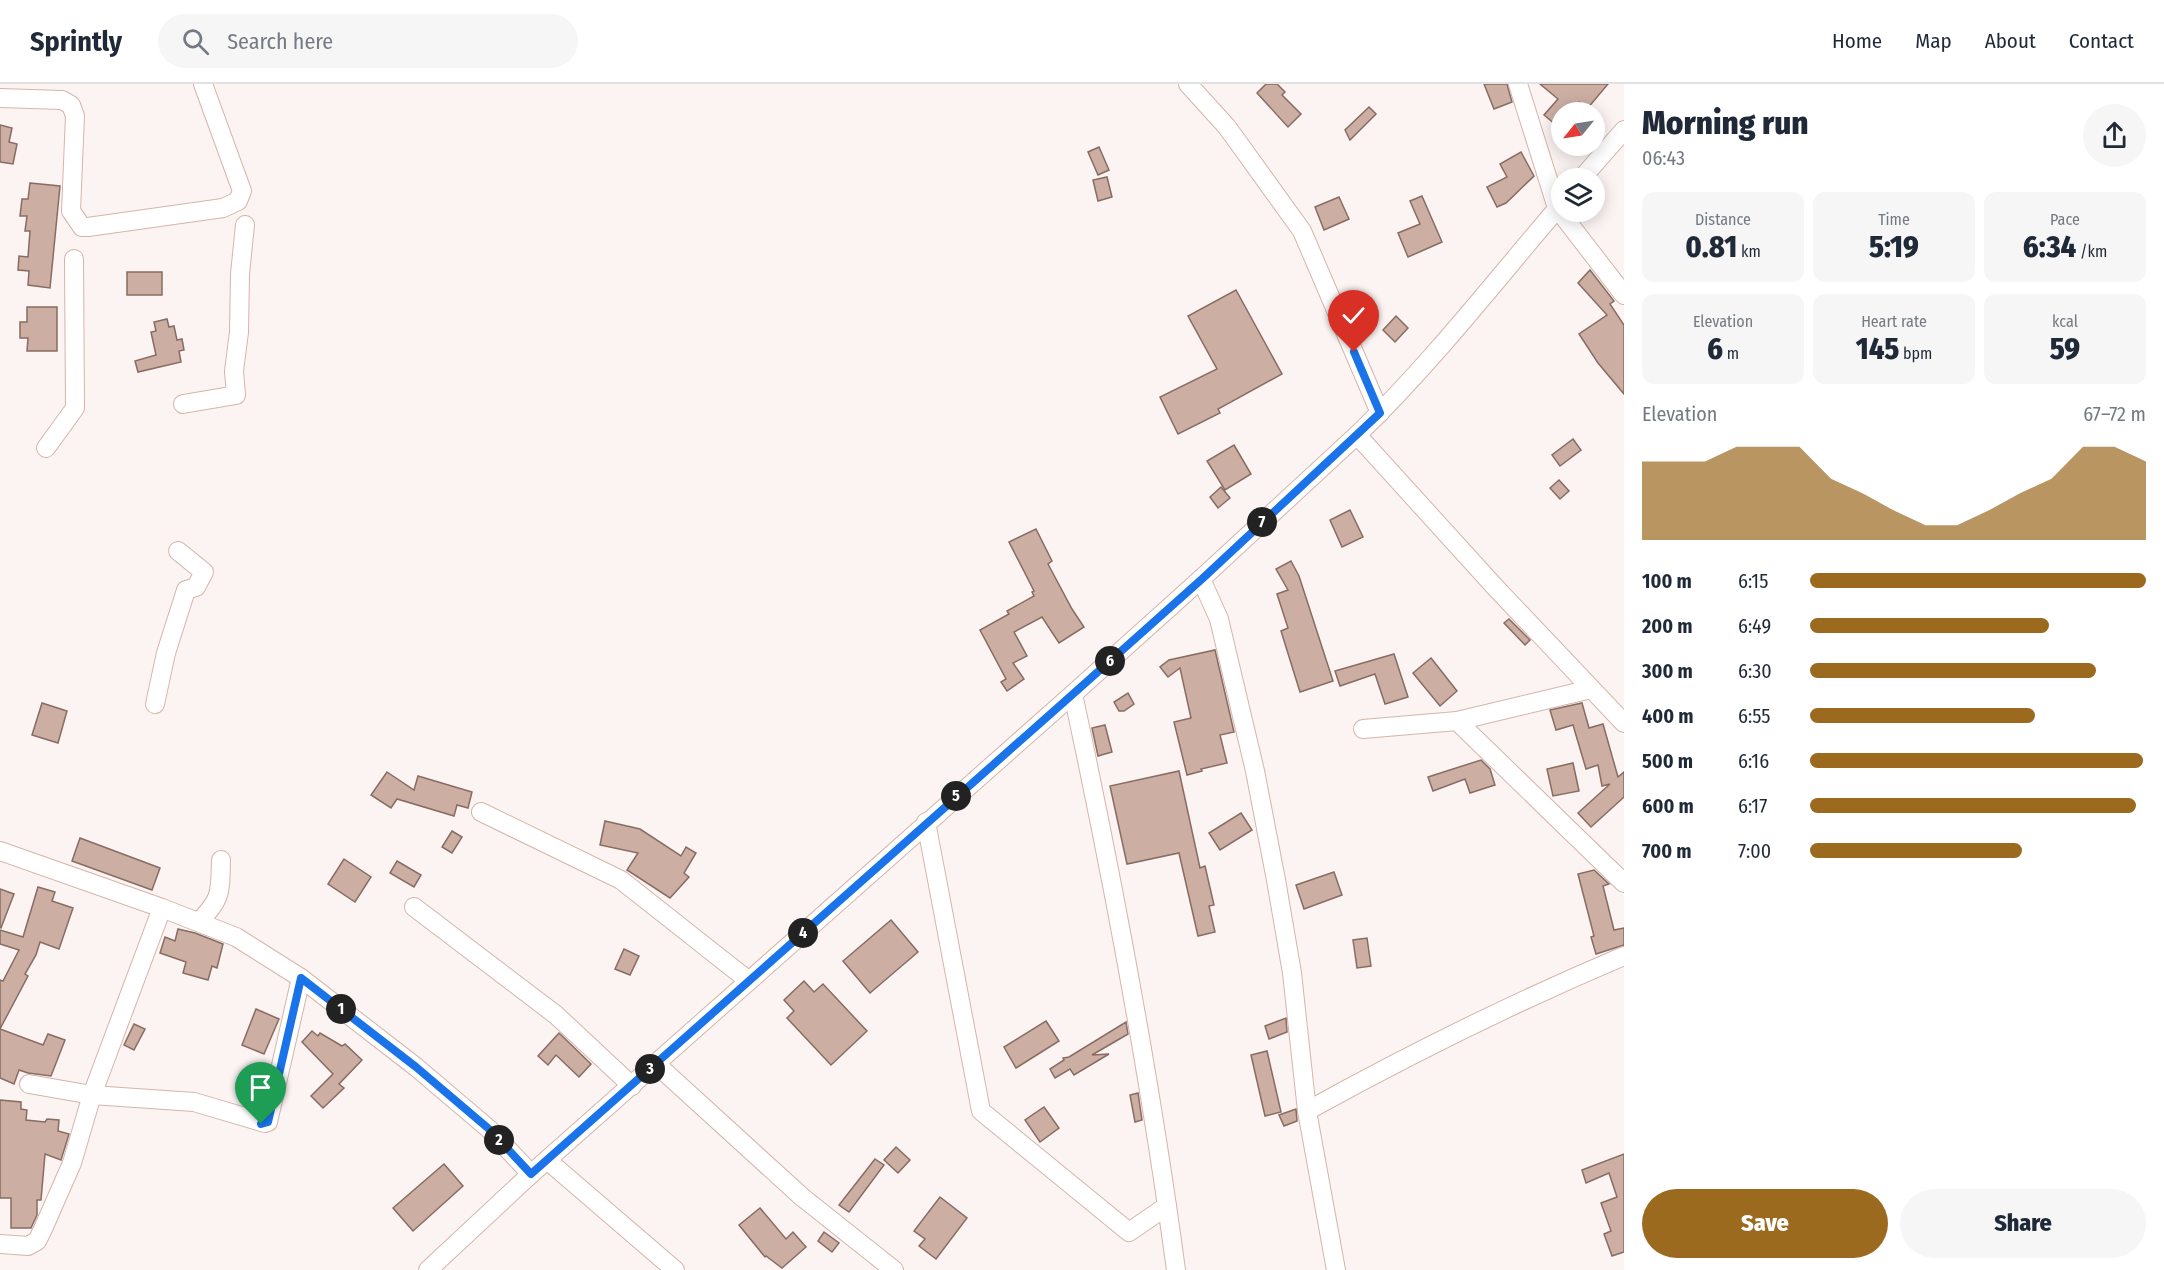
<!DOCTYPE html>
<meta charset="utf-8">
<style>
:root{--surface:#fff;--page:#f6f6f7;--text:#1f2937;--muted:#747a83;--line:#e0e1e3;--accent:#9c6a1f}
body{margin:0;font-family:"Fira Sans Condensed",sans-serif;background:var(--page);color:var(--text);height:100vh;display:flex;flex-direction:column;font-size:22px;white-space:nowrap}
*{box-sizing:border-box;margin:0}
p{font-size:20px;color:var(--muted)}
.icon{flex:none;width:33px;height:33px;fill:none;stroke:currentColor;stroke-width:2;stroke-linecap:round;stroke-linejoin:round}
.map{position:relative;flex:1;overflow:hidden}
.panel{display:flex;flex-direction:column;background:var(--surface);width:540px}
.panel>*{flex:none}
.needle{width:39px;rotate:240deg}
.buttons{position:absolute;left:1551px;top:18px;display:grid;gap:12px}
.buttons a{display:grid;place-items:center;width:54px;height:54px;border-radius:50%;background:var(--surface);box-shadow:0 3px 15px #0003;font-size:30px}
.pin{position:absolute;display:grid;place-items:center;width:51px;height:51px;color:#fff;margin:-62px -26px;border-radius:50% 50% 50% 0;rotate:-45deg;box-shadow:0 0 6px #0007}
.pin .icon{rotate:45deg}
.km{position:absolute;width:30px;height:30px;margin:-15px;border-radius:50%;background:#222;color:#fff;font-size:16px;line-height:30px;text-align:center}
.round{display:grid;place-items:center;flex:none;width:63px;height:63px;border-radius:32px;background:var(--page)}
.headline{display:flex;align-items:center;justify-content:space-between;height:102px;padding:0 18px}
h1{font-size:33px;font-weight:800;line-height:45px}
.figures{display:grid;grid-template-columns:repeat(3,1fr);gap:9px;height:102px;padding:6px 18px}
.figures div{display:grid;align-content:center;border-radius:12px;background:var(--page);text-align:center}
.figures b{font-size:30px;font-weight:800}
.figures small{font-size:16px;font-weight:400}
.figures p{font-size:16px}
.chart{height:168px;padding:12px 18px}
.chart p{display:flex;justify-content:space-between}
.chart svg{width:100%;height:108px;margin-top:6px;fill:var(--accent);opacity:.7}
.cta{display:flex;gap:12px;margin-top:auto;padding:12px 18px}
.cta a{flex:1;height:69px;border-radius:36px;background:var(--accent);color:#fff;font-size:24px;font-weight:800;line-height:69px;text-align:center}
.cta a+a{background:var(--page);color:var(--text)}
ul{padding:0 18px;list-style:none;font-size:20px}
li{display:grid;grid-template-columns:96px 72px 1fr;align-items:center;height:45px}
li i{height:15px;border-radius:8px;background:var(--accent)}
header{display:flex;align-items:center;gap:36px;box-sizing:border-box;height:84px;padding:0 30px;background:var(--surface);border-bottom:2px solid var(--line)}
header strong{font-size:28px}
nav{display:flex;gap:33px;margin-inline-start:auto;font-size:21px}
.search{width:420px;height:54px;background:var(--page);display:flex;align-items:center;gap:15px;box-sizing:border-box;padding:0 21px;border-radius:33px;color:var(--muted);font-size:22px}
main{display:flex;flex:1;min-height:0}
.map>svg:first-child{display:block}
.building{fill:#cdaea3;stroke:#886c62;stroke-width:1.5}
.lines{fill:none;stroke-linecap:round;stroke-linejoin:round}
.minor-casing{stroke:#d4b5aa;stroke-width:20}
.minor{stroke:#fff;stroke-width:18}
.route-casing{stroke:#fff;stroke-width:12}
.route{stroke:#1a73e8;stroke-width:8}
</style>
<header>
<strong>Sprintly</strong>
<div class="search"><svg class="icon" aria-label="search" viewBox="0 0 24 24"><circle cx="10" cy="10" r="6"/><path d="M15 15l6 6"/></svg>Search here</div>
<nav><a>Home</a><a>Map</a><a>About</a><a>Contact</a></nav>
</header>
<main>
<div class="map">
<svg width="1624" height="1186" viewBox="0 0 1624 1186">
<rect width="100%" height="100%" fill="#fbf4f2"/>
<g class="building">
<path d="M1266,0h11l8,8 -3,3 19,19 -13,13 -31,-34z"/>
<path d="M1484,0h23l5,18 -18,7z"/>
<path d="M1540,0h68l-21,25 -8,-7 -9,10h-8v18l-18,-15 14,-16z"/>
<path d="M1369,23l7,7 -26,26 -5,-10z"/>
<path d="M0,41l12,3 -3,14 8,2 -4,20 -13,-2z"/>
<path d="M1099,63l10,23 -11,5 -10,-23z"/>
<path d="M1521,68l13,24 -28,27 -9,4 -10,-20 20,-10 -7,-13z"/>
<path d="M1107,93l5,20 -14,4 -5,-21z"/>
<path d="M30,99l30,3 -10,102 -22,-3 1,-14 -11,-1 1,-14 9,1 2,-26h-5l2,-15h-7l2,-17h6z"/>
<path d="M1422,112l20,46 -34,15 -10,-24 22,-9 -10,-23z"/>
<path d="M1339,113l10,22 -25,11 -9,-23z"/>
<path d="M1590,186l24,31 -4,3 14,21v69l-26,-31 -19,-29 28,-19 -29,-32z"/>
<rect x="127" y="188" width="35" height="23"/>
<path d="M1236,206l46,84 -64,35 2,4 -42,21 -18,-37 57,-28 -29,-53z"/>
<path d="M27,223h30v44h-30l1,-13h-8v-16h7z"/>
<path d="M1396,232l12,12 -13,14 -12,-12z"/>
<path d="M167,235l2,8 5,-1 3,14 5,-1 2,11 -5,1 2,11 -43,10 -3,-11 21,-6 -5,-23 5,-1 -2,-9z"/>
<path d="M1573,355l8,11 -21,16 -8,-11z"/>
<path d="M1234,361l17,29 -26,16 -18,-29z"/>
<path d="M1559,396l10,11 -9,8 -10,-11z"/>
<path d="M1221,403l9,11 -12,10 -8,-11z"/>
<path d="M1350,426l13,27 -21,10 -12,-27z"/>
<path d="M1036,445l16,32 -4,3 24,45 12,18 -25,16 -17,-26 -28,15 13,24 -14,7 11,16 -17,12 -6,-9 5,-3 -26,-49 29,-16 -2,-3 27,-15 -2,-4 2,-1 -25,-49z"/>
<path d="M1291,477l8,15 34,105 -33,11 -19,-61 7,-3 -11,-34 11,-4 -12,-21z"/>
<path d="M1509,535l21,21 -5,5 -21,-22z"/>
<path d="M1215,566l19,82 -14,3 7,28 -26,6 1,2 -15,4 -13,-53 17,-4 -11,-50 -12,9 -8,-10 9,-7z"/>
<path d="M1394,570l14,43 -23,7 -10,-30 -35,12 -5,-15z"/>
<path d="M1431,574l26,33 -17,15 -27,-33z"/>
<path d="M1128,609l6,11 -10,7h-5l-5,-9z"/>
<path d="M42,619l25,8 -9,32 -26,-8z"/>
<path d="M1582,619l7,25 14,-4 15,53 6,-5v25l-33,30 -13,-14 32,-29 -8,2 -4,-21 -12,4 -13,-44 -17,5 -6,-20z"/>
<path d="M1105,641l7,27 -14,4 -6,-28z"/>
<path d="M1481,676l9,9 5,16 -25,8 -5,-14 -32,12 -5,-14z"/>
<path d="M1573,679l6,28 -26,5 -6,-27z"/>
<path d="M1179,687l21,97 5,-2 9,39 -5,1 6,26 -17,4 -19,-83 -52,11 -17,-78z"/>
<path d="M387,688l27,18 4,-14 54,16 -4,16 -11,-3 -3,11 -57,-17 -6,9 -20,-13z"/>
<path d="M1241,729l11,17 -32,20 -11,-17z"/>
<path d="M605,737l35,8 41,27 5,-9 10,6 -12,20 5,4 -19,21 -43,-28 11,-17 -38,-8z"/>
<path d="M452,747l10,6 -10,16 -10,-6z"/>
<path d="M80,754l80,30 -8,22 -80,-29z"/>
<path d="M344,775l27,18 -16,25 -27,-18z"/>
<path d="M397,777l24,14 -7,12 -24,-14z"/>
<path d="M1594,786l15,14 -6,2 11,44 10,-2v17l-28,9 -5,-17 3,-1 -16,-62z"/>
<path d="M1334,788l8,23 -38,14 -8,-24z"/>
<path d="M38,803l17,5 -3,9 21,7 -14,41 -19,-7 -4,13 -11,19 3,2 -28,53 43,16 5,-11 17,6 -14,36 -23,-3 -9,-3 -5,14 -14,-6v-98l3,1 16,-31 -19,-6v-14l23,7z"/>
<path d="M0,805l14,5 -13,34 -1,-1z"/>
<path d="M891,836l27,32 -48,41 -27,-32z"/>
<path d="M178,845l17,4 28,11 -6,24 -5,-2 -4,14 -25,-7 3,-11 -26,-9 5,-16 10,4z"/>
<path d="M1367,854l4,28 -14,2 -4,-28z"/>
<path d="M624,865l15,7 -9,19 -15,-6z"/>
<path d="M804,897l10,11 9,-8 44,47 -36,34 -44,-47 7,-7 -10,-11z"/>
<path d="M256,925l23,10 -15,35 -22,-9z"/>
<path d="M1286,934l1,14 -18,7 -4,-13z"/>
<path d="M1046,937l13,20 -43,27 -12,-21z"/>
<path d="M1126,938l2,12 -36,21 17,-1 -35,21 -4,-6 -15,9 -5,-9 14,-9 -1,-2 6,-1z"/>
<path d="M134,940l11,5 -11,21 -10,-5z"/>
<path d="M312,947l6,5 2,-3 22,13 3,-2 17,16 -23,24 5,4 -21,20 -12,-12 22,-22 -31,-32z"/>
<path d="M559,949l32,31 -12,13 -23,-22 -8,10 -10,-9z"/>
<path d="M1267,967l14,61 -16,4 -14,-61z"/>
<path d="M1138,1009l4,27 -7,2 -5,-27z"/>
<path d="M0,1016l21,2v7l6,1 -1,10 19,2 2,-3 12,1 -1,11 11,3 -8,26 -16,-6 -4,46h-4v15l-6,13h-20v-30h-11z"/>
<path d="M1044,1023l15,21 -19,14 -15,-22z"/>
<path d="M1296,1025l1,12 -13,5 -5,-11z"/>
<path d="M896,1063l14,13 -12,13 -14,-13z"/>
<path d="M1624,1070v98l-12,4 -8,-22 7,-3 -10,-28 16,-6 -8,-24 -23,10 -4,-13z"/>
<path d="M875,1075l9,6 -35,47 -10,-7z"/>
<path d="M444,1080l19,22 -50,45 -20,-23z"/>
<path d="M940,1113l27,21 -31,41 -17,-13 6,-7 -11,-8z"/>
<path d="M760,1124l26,31 7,-7 13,15 -24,21 -16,-12 -1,1 -26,-32z"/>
<path d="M824,1148l15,11 -7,9 -14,-11z"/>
</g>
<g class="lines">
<g class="minor-casing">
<g id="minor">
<path d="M1188,0l39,43 75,104 78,182"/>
<path d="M1518,0l39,124 67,87"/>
<path d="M0,14l62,2 9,5 4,11 -4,95 11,16h6l135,-19 15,-7 4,-10 -39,-107"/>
<path d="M1582,94l42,-48"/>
<path d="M183,320l53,-9 -2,-24 5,-39 1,-58 5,-49"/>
<path d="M1357,351l138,152 129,136"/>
<path d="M46,364l29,-40 -1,-149"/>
<path d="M1201,495l18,40 36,152 21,109 16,93 15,138 29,159"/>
<path d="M1073,610c41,191 77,383 103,576"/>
<path d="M155,620l11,-51 20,-63 10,-3 8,-15 -26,-21"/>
<path d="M1457,637l167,162"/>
<path d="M1363,645l94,-8 134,-32"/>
<path d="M481,728l140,68 128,101"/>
<path d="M926,738l55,289 148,121 38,-26"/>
<path d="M0,767l162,57 74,29 65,41 115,89 73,62 42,45"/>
<path d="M414,823l142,108 76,71"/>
<path d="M199,838c23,-24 21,-29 22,-62"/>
<path d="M656,980l146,133 92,73"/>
<path d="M29,1000l63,11 102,7 71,21 3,-1 33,-144"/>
<path d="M1307,1027c103,-57 208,-109 317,-155"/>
<path d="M547,1076l128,110"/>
<path d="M0,1160l28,2 9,-5 6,-12 29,-66 20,-68 70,-187"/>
<path d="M428,1186l103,-96 542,-480 128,-115 156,-144c74,-71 138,-154 205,-232"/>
</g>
</g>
<use href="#minor" class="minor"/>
</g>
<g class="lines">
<g class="route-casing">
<path id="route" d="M261,1040l7,-2 33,-144 115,89 73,62 42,45 542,-480 129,-115 178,-166 -26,-61"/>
</g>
<use href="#route" class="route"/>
</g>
</svg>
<div class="buttons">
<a><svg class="needle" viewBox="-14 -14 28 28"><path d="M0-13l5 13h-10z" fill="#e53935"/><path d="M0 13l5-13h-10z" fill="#747a83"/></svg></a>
<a><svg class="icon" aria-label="layers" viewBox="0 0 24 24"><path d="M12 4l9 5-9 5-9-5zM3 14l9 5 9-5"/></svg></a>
</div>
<div class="pin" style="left:261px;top:1040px;background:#1e9e55"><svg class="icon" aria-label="arrive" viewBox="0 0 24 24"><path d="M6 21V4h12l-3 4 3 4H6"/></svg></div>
<div class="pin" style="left:1354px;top:268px;background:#d93025"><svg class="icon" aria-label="check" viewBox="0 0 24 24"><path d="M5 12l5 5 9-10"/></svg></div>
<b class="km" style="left:341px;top:925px">1</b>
<b class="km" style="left:499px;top:1056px">2</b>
<b class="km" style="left:650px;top:985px">3</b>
<b class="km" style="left:803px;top:849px">4</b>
<b class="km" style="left:956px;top:712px">5</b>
<b class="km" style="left:1110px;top:577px">6</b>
<b class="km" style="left:1262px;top:438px">7</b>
</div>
<section class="panel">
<div class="headline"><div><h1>Morning run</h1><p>06:43</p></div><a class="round"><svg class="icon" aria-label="share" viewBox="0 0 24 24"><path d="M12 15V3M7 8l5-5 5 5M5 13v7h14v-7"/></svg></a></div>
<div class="figures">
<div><p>Distance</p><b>0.81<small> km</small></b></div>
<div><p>Time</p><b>5:19</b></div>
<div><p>Pace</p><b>6:34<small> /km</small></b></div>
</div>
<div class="figures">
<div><p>Elevation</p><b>6<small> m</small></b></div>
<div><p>Heart rate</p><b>145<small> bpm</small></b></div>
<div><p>kcal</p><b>59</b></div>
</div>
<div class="chart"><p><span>Elevation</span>67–72 m</p>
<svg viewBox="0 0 160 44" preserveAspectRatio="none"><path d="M0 44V12L10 12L20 12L30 6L40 6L50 6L60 19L70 25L80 32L90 38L100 38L110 32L120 25L130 19L140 6L150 6L160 12V44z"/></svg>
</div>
<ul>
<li><b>100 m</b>6:15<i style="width:100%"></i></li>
<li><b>200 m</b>6:49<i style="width:71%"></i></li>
<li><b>300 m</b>6:30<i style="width:85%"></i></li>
<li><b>400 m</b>6:55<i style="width:67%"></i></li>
<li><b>500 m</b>6:16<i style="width:99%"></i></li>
<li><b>600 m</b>6:17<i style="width:97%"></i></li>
<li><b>700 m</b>7:00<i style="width:63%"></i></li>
</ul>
<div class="cta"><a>Save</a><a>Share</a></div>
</section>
</main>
